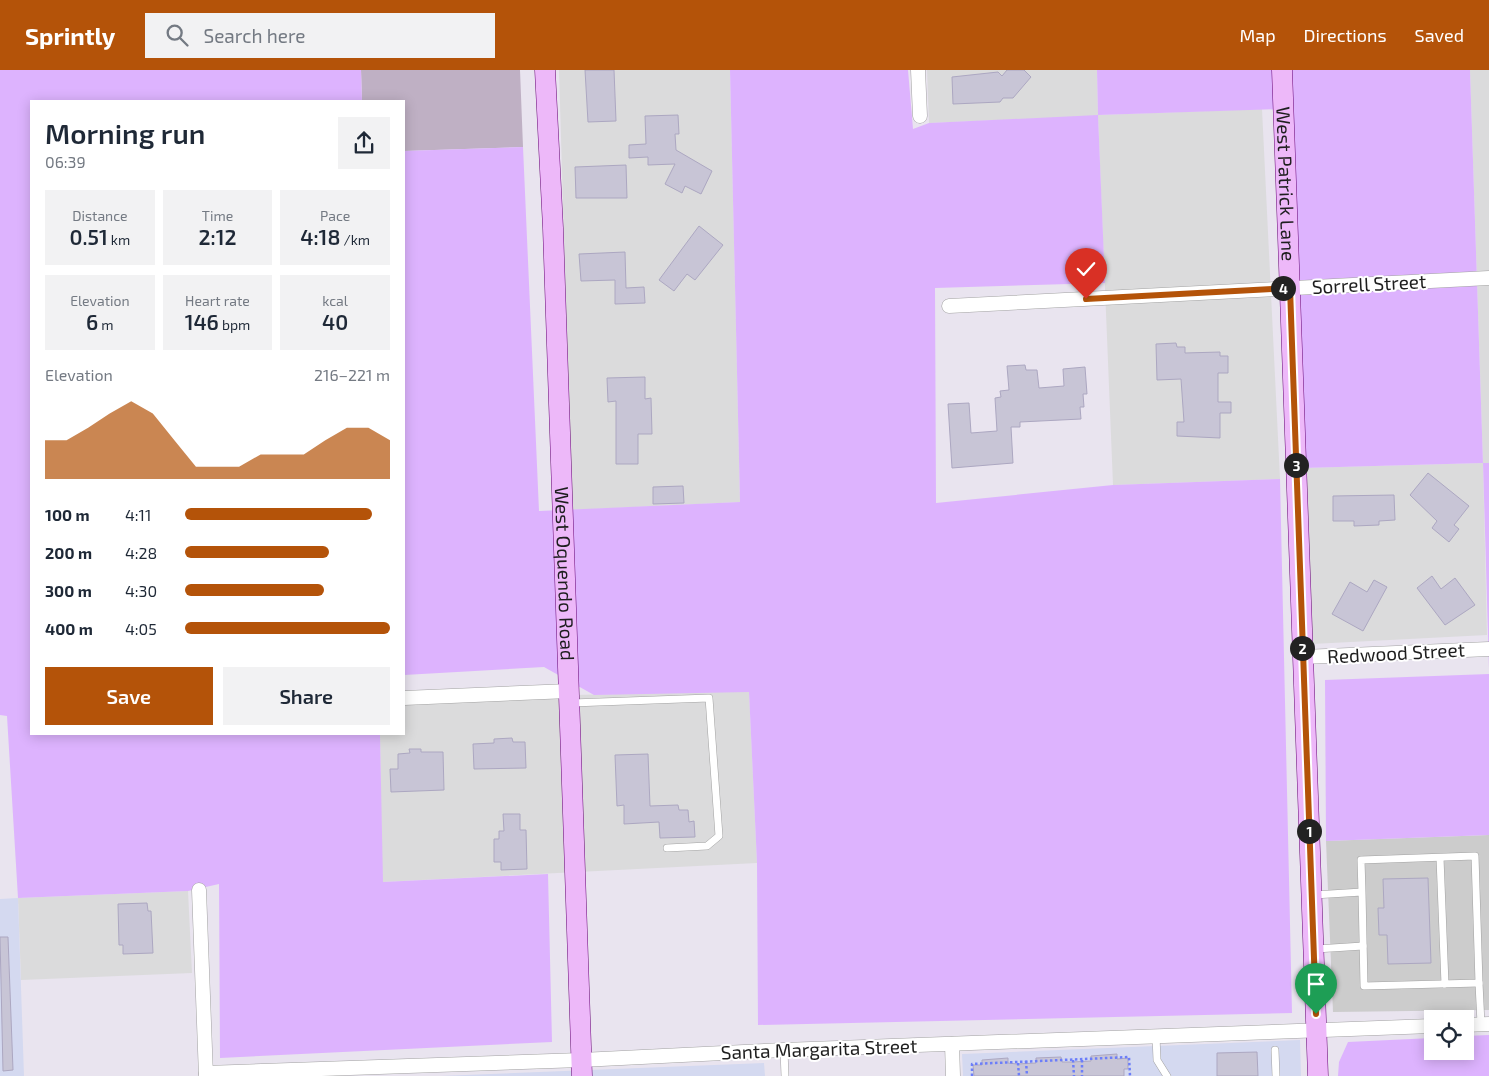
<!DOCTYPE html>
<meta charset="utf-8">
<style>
:root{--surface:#fff;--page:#f2f2f3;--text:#1f2937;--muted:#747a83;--accent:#b45309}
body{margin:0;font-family:"Exo 2",sans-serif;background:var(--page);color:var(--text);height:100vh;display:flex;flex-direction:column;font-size:19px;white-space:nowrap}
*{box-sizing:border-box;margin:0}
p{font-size:16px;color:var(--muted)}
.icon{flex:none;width:28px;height:28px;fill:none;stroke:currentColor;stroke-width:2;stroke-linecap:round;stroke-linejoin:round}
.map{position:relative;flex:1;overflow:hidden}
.side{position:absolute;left:30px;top:30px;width:375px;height:635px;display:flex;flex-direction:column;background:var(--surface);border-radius:0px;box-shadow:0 2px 12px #0003}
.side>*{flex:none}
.tools{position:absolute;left:1424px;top:940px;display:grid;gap:10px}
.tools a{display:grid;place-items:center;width:50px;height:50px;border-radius:0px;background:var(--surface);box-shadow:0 2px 12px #0003;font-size:25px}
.pin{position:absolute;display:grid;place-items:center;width:42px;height:42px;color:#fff;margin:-51px -21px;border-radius:50% 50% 50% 0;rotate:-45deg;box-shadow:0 0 5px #0007}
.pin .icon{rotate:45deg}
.km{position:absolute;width:25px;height:25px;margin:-12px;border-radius:50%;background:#222;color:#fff;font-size:14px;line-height:25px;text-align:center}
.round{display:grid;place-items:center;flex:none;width:52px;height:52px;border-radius:0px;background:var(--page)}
.overview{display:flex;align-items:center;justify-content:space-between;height:85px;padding:0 15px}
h1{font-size:28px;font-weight:600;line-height:38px}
.stats{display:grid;grid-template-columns:repeat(3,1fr);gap:8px;height:85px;padding:5px 15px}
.stats div{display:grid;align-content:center;border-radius:0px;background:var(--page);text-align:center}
.stats b{font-size:21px;font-weight:600}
.stats small{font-size:14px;font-weight:400}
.stats p{font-size:14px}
.chart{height:140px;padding:10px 15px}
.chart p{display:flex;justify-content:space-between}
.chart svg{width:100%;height:90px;margin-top:5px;fill:var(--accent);opacity:.7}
.cta{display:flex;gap:10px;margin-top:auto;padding:10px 15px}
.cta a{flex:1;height:58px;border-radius:0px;background:var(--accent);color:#fff;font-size:20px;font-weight:600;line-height:58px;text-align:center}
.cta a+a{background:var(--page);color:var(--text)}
ul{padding:0 15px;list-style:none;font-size:16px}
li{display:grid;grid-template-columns:80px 60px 1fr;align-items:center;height:38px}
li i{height:12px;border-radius:6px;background:var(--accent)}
header{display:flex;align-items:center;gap:30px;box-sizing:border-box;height:70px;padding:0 25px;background:var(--accent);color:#fff}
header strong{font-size:24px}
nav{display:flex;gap:28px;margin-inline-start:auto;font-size:18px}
.search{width:350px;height:45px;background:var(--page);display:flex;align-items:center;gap:12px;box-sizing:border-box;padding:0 18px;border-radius:0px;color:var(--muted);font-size:19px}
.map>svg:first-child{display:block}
.residential{fill:#dbdbdc}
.commercial{fill:#d4d9f0}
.religious{fill:#ccc}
.construction{fill:#bfb0c4}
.sand{fill:#ddb3fe}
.building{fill:#c8c5d6;stroke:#aca7c1}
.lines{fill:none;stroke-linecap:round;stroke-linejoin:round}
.lane-casing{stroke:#a2a2a2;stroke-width:8}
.street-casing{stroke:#a2a2a2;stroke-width:15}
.secondary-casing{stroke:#670675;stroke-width:21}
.path{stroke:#6c7ef9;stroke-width:2.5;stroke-dasharray:2.5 2.5;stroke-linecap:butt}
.lane{stroke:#fff;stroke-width:7}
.street{stroke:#fff;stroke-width:14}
.secondary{stroke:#edb8f9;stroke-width:20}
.route-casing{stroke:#fff;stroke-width:10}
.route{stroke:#b45309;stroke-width:6}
.labels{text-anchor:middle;stroke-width:4;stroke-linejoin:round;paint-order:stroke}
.street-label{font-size:19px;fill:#1e1e1e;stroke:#fff}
</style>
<header>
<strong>Sprintly</strong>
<div class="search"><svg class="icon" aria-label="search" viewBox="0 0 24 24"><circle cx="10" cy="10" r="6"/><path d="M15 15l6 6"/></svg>Search here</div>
<nav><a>Map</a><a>Directions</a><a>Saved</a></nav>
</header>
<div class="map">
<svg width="1489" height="1006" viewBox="0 0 1489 1006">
<rect width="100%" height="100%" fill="#e9e4ef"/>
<g class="residential">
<path d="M559,0h171l10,432 -168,8z"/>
<path d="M927,0h170l1,45 164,-6 18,370 -167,6 -15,-369 -169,7z"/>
<path d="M1470,0h19v393l-6,1 4,171 -175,9 -9,-176 180,-5z"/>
<path d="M749,621l8,172 -375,19 -2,-148h24v-35z"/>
<path d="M188,821l4,82 -171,7 -3,-82z"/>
</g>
<g class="commercial">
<path d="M18,828l6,178h-24v-177z"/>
<path d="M1300,970l1,36h-338l-1,-22z"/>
<path d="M764,993l1,13h-325z"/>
</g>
<path class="religious" d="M1489,765v175l-156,2 -7,-171z"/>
<path class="construction" d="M361,0h159l3,77 -119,4v-50h-42z"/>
<g class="sand">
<path d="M0,0h361l1,31h-331v633h349l3,148 165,-8 4,168 -332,16 -1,-174 -31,7 -170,7 -11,-182 -7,-1z"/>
<path d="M730,0h178l5,59 16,-6 169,-8 -1,-45h373l13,393h6v206l-6,-206 -180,5 -20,-359 -185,6 7,168 -170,5 1,215 177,-18 167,-6 12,534 -534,12 -1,-162 -8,-171 -155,3 -50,-28 -140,8v-524l119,-4 16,364 201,-9z"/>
<path d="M1489,604v161l-163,6 -1,-161z"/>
<path d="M1489,965v41h-151l1,-14 9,-20 84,-4v13h33v-15z"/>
</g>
<g class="building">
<path d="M585,0h29l2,51 -28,1z"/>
<path d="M1007,0h17l7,7 -18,21h-10l-3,4 -47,2 -1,-27 46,-5 4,4z"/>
<path d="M678,45l1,19h-4l1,16 36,21 -11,23 -16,-8 -3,7 -17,-9 10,-20 -27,1v-8l-19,1v-13l17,-1 -1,-28z"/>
<path d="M626,95l1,33h-51l-1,-31z"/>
<path d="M699,156l24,19 -28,35 -8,-6 -13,17 -15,-11z"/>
<path d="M625,182l1,36 18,-1 1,16 -30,1v-24l-34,1 -2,-27z"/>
<path d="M1176,273l1,4h8v6l35,-1v4h8v17h-10v29h13v11h-11v25l-43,-2v-14h7l-3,-43 -24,1 -1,-36z"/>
<path d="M1025,295l1,5h11l2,18 25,-2 -1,-17 22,-2 2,27h-4l1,13h-4l1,12 -61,3v5h-9l2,36 -61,5 -4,-64 21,-1 2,30 26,-2 -2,-33 6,-1 -1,-6 9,-1 -2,-24z"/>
<path d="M645,307v22l6,-1 1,36h-14v30h-22v-63l-8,1 -1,-24z"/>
<path d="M1428,403l41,33 -15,19 5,4 -10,13 -17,-14 5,-7 -27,-26z"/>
<path d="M683,416l1,17 -31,1v-17z"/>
<path d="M1394,425l1,25 -16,1v4l-25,1v-5h-21v-25z"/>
<path d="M1432,506l9,13 14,-11 20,27 -30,20 -28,-37z"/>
<path d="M1374,510l13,7 -24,44 -31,-17 18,-32 17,10z"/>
<path d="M512,668l1,4h12l1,26 -52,1 -1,-25 21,-1v-4z"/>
<path d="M409,679h12v3h22l1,38 -53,2 -1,-23h8v-15l12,-1z"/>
<path d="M648,684l2,52 28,-1 1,5h9l1,12 5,-1 1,16 -35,1 -1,-16 -35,2v-19l-7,1 -2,-51z"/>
<path d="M503,744h17v16h6l1,39 -26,1v-8h-7v-23h5v-8h5z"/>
<path d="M1428,808l3,85 -43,1 -1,-29h-8l-1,-27h6l-1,-29z"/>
<path d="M147,833l1,8h3l2,42 -30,1v-9h-4l-1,-41z"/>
<path d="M0,867h8l5,133 -10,1z"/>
<path d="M1257,982l1,24h-41v-23z"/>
<path d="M1117,984v5l11,-1v11h-4v7h-150l-1,-11h9v-5l26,-2v5l9,1 19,-1v-5l25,-1 1,5h10l19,-1v-5z"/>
</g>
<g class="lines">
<g class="lane-casing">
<g id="lane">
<path d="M572,633l137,-5 10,138 -12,10 -40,2"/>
<path d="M1440,788l5,126"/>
<path d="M1314,825l48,-3 -1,-32 114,-4 4,127 -115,3 -2,-94"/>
<path d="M1316,879l47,-3"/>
<path d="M1479,913l2,41"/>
<path d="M1156,966l1,24 10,16"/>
<path d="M784,980l1,26"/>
<path d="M1275,980l1,26"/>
</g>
</g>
<g class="street-casing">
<g id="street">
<path d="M918,0l2,46"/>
<path d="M949,236l540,-28"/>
<path d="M1303,587l186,-8"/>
<path d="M404,628l165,-7"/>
<path d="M199,820l7,186"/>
<path d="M1465,955l24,-1"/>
<path d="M952,974l1,32"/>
<path d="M206,1003l375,-13 203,-10 648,-24"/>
</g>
</g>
<g class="secondary-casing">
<g id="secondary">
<path id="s1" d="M545,0l8,158 29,848"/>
<path id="s2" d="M1282,0l36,1006"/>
</g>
</g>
<g class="path">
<path d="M1073,990l1,16"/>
<path d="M1082,990v16"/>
<path d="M1026,991l1,15"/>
<path d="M1018,993l1,13"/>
<path d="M972,1006v-12l157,-7 1,19"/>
</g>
<use href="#lane" class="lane"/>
<use href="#street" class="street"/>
<use href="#secondary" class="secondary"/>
</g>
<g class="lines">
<g class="route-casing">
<path id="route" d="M1086,229l204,-11 26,726"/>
</g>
<use href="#route" class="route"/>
</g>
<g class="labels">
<g class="street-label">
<text dy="7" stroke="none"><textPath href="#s2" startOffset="114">West Patrick Lane</textPath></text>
<text transform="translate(1369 214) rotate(-3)" y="7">Sorrell Street</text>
<text dy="7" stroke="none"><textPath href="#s1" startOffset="504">West Oquendo Road</textPath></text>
<text transform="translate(1396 583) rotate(-3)" y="7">Redwood Street</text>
<text transform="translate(819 979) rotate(-2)" y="7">Santa Margarita Street</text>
</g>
</g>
</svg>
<div class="tools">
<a><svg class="icon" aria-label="locate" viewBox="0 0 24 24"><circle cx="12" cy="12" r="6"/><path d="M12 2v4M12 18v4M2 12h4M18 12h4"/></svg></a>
</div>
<div class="pin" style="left:1316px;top:944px;background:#1e9e55"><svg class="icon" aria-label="arrive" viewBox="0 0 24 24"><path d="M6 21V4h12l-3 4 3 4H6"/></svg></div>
<div class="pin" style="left:1086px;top:229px;background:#d93025"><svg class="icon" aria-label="check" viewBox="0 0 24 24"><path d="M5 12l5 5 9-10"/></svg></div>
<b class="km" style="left:1309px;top:761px">1</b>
<b class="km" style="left:1302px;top:578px">2</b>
<b class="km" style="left:1296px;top:395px">3</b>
<b class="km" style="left:1283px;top:218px">4</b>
<section class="side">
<div class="overview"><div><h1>Morning run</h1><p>06:39</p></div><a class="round"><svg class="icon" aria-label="share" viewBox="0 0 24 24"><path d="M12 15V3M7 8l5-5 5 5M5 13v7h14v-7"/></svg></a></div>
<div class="stats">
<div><p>Distance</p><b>0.51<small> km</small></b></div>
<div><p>Time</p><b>2:12</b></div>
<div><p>Pace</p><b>4:18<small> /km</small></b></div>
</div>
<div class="stats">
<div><p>Elevation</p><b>6<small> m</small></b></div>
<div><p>Heart rate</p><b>146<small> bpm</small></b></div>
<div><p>kcal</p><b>40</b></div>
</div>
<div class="chart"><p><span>Elevation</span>216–221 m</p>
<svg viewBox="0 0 160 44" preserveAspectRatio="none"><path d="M0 44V25L10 25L20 19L30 12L40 6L50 12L60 25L70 38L80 38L90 38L100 32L110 32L120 32L130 25L140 19L150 19L160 25V44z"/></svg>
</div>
<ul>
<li><b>100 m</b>4:11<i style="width:91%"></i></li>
<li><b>200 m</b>4:28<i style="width:70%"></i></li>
<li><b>300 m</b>4:30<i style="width:68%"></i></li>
<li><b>400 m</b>4:05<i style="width:100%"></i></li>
</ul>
<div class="cta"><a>Save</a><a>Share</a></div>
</section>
</div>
